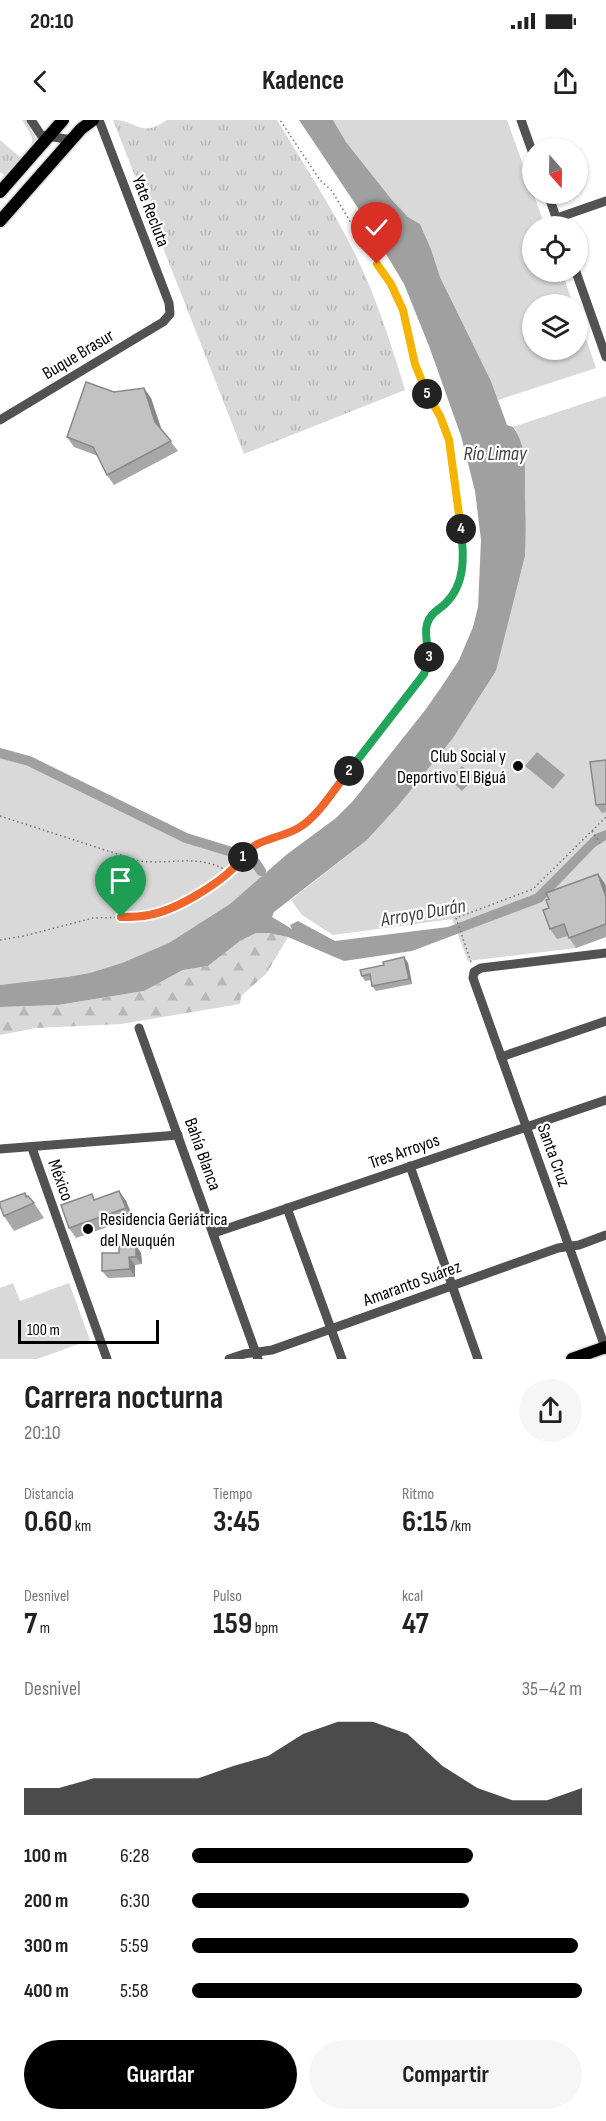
<!DOCTYPE html>
<html lang="es">
<meta charset="utf-8">
<style>
:root{--surface:#fff;--page:#f6f6f6;--text:#222;--muted:#767676;--accent:#000}
body{margin:0;font-family:"Sofia Sans Condensed",sans-serif;background:var(--page);color:var(--text);height:100vh;display:flex;flex-direction:column;font-size:22px;white-space:nowrap}
*{box-sizing:border-box;margin:0}
p{font-size:20px;color:var(--muted)}
.icon{flex:none;width:33px;height:33px;fill:none;stroke:currentColor;stroke-width:2;stroke-linecap:round;stroke-linejoin:round}
.map{position:relative;height:1239px;overflow:hidden}
.sheet{display:flex;flex-direction:column;background:var(--surface);flex:1}
.sheet>*{flex:none}
.needle{width:39px;rotate:160deg}
.buttons{position:absolute;left:522px;top:18px;display:grid;gap:12px}
.buttons a{display:grid;place-items:center;width:66px;height:66px;border-radius:50%;background:var(--surface);box-shadow:0 2px 4px #0004;font-size:30px}
.scale{position:absolute;left:18px;bottom:15px;width:141px;box-sizing:border-box;padding-left:6px;border:3px solid #000;border-top:0;font-size:16px;line-height:21px;white-space:nowrap;color:#000;-webkit-text-stroke:4px #fff;paint-order:stroke}
.pin{position:absolute;display:grid;place-items:center;width:51px;height:51px;color:#fff;margin:-62px -26px;border-radius:50% 50% 50% 0;rotate:-45deg;box-shadow:0 0 6px #0007}
.pin .icon{rotate:45deg}
.km{position:absolute;width:30px;height:30px;margin:-15px;border-radius:50%;background:#222;color:#fff;font-size:16px;line-height:30px;text-align:center}
.round{display:grid;place-items:center;flex:none;width:63px;height:63px;border-radius:32px;background:var(--page)}
.overview{display:flex;align-items:center;justify-content:space-between;height:102px;padding:0 24px}
h1{font-size:33px;font-weight:700;line-height:45px}
.stats{display:grid;grid-template-columns:repeat(3,1fr);gap:9px;height:102px;padding:6px 24px}
.stats div{display:grid;align-content:center}
.stats b{font-size:30px;font-weight:700}
.stats small{font-size:16px;font-weight:400}
.stats p{font-size:16px}
.chart{height:168px;padding:12px 24px}
.chart p{display:flex;justify-content:space-between}
.chart svg{width:100%;height:108px;margin-top:6px;fill:var(--accent);opacity:.7}
.cta{display:flex;gap:12px;margin-top:auto;padding:12px 24px}
.cta a{flex:1;height:69px;border-radius:36px;background:var(--accent);color:#fff;font-size:24px;font-weight:700;line-height:69px;text-align:center}
.cta a+a{background:var(--page);color:var(--text)}
ul{padding:0 24px;list-style:none;font-size:20px}
li{display:grid;grid-template-columns:96px 72px 1fr;align-items:center;height:45px}
li i{height:15px;border-radius:8px;background:var(--accent)}
.status{display:flex;justify-content:space-between;align-items:center;height:42px;padding:0 30px;background:var(--surface);direction:ltr}
.status svg{height:16px;fill:currentColor}
header{display:flex;justify-content:space-between;align-items:center;height:78px;padding:0 24px;background:var(--surface);font-size:27px;font-weight:700}
.map>svg:first-child{display:block}
.grass{fill:url(#grass-tufts)}
.forest{fill:url(#forest-firs)}
.green{fill:#d9d9d9}
.water{fill:#a0a0a0}
.lines{fill:none;stroke-linecap:round;stroke-linejoin:round}
.canal{stroke:#a0a0a0;stroke-width:10}
.major-casing{stroke:#dbdbdb;stroke-width:15}
.path{stroke:#747474;stroke-width:1.5;stroke-dasharray:1.5 3;stroke-linecap:butt}
.minor{stroke:#525252;stroke-width:9}
.major{stroke:#000;stroke-width:12}
.wall{fill:#a7a7a7}
.shaded-wall{fill:#888}
.building{fill:#c2c2c2;stroke:#888;stroke-width:1.5}
.split-1-casing{stroke:#fff;stroke-width:12}
.split-2-casing{stroke:#fff;stroke-width:12}
.split-3-casing{stroke:#fff;stroke-width:12}
.split-4-casing{stroke:#fff;stroke-width:12}
.split-5-casing{stroke:#fff;stroke-width:12}
.split-6-casing{stroke:#fff;stroke-width:12}
.split-1{stroke:#f0652b;stroke-width:8}
.split-2{stroke:#f0652b;stroke-width:8}
.split-3{stroke:#22a559;stroke-width:8}
.split-4{stroke:#22a559;stroke-width:8}
.split-5{stroke:#f5b400;stroke-width:8}
.split-6{stroke:#f5b400;stroke-width:8}
.poi-dot{fill:#000;stroke:#fff;stroke-width:2}
.labels{text-anchor:middle;stroke-width:4.5;stroke-linejoin:round;paint-order:stroke}
.street-label{font-size:18px;fill:#000;stroke:#fff}
.poi-label{font-size:18px;fill:#000;stroke:#fff;text-anchor:end}
.water-label{font-size:20px;font-style:italic;fill:#414141;stroke:#fff}
</style>
<div class="status"><b>20:10</b><svg viewBox="0 0 49 12"><path d="M0 12V9h3v3zM5 12V6h3v6zM10 12V3h3v9zM15 12V0h3v12zM26 1h20v11H26zM47 4h2v5h-2z"/></svg></div>
<header><svg class="icon" aria-label="back" viewBox="0 0 24 24"><path d="M15 5l-7 7 7 7"/></svg>Kadence<svg class="icon" aria-label="share" viewBox="0 0 24 24"><path d="M12 15V3M7 8l5-5 5 5M5 13v7h14v-7"/></svg></header>
<div class="map">
<svg width="606" height="1239" viewBox="0 0 606 1239">
<defs>
<pattern id="grass-tufts" width="24" height="20" patternUnits="userSpaceOnUse" patternTransform="scale(1.5)"><rect width="24" height="20" fill="#d9d9d9"/><path d="M3 7l-1-3M5 7V3M7 7l1-3M15 17l-1-3M17 17v-4M19 17l1-3" fill="none" stroke="#b8b8b8"/></pattern>
<pattern id="forest-firs" width="22" height="20" patternUnits="userSpaceOnUse" patternTransform="scale(1.5)"><rect width="22" height="20" fill="#d9d9d9"/><path d="M5 1l3.5 6h-7zM16 11l3.5 6h-7z" fill="#b8b8b8"/></pattern>
</defs>
<rect width="100%" height="100%" fill="#fff"/>
<g class="grass">
<path d="M22,0h4l12,22 -38,43v-5l4,-5 -4,-3v-32l20,17c18,-17 14,-17 2,-37z"/>
<path d="M113,0c26,0 26,19 54,0h110c27,45 56,89 79,136 21,43 35,88 49,134l-161,64z"/>
</g>
<path class="forest" d="M256,813h12l20,4 -22,37 -25,22 -1,8 -119,20 -85,4 -36,7v-28l58,-2 86,-14 39,-21 25,-4 32,-25z"/>
<g class="green">
<path d="M333,0h174l38,106h-13v46h30l11,32h-41v46h46v-34l18,52 -98,32 -7,-19 -51,-104 -9,-28 -11,-25 -12,-7 -16,-17 -46,-58z"/>
<path d="M606,276v541l-30,11 -108,13 -16,-42 -119,16 -31,-20 -11,-15 76,-60 31,-34 55,-68 43,-67 29,-115c3,-45 -2,-82 -9,-126l-3,-3z"/>
<path d="M0,633c25,3 46,17 68,27 38,20 76,40 115,57 26,11 69,9 80,38 -46,47 -108,81 -171,98 -30,8 -62,9 -92,12z"/>
<path d="M13,1163l7,18 49,-18 21,57 -53,19h-37v-71z"/>
</g>
<g class="water">
<path d="M299,0h34l13,22 46,58 16,17 12,7 11,25 9,28 51,104 16,44 6,2c16,22 11,48 12,73 1,19 1,37 0,56l-29,115 -43,67 -55,68 -31,34 -93,72 -2,5 20,12 -2,-4 8,-4 37,20 113,-14 87,-33 60,-60 11,-4v10l-11,7 -53,55 -130,49 -68,10 -56,-24 -20,-4h-12l-16,8 -32,25 -25,4 -39,21 -86,14 -58,2v-22l68,-8 22,-4 32,-10 47,-20 61,-39 56,-49 50,-37 17,-17 73,-92 18,-26 15,-23 14,-33 5,-20 3,-67 -6,-49 -14,-55 -32,-90 -25,-62 -40,-67z"/>
<path d="M537,632l28,23 -12,14 -28,-23z"/>
<path d="M462,646l12,12 -12,13 -13,-12z"/>
</g>
<g class="lines">
<path class="canal" d="M0,633l29,8 157,77 59,18 10,6 6,9"/>
<g class="major-casing">
<g id="major">
<path d="M0,72l63,-72"/>
<path d="M0,101l81,-92 12,-9"/>
<path d="M572,1239l34,-12"/>
</g>
</g>
<g class="path">
<path d="M0,696l139,45c33,4 60,-8 90,11"/>
<path d="M592,711l8,12"/>
<path d="M0,820l24,-4 69,-18 41,-1 28,-6 56,-29 12,-9 22,-27 45,-17 18,-17 109,-138 5,-19 -3,-22 1,-9 3,-7 23,-22 9,-21 1,-28 -14,-106 -9,-24 -21,-40 -16,-66 -12,-26 -21,-29 -38,-64 -12,-11 -40,-60"/>
<path d="M471,842l-15,-44 77,-29 73,-72"/>
</g>
<g class="minor">
<path d="M31,0l10,15 31,5"/>
<path d="M521,0l11,31"/>
<path d="M548,74l11,32"/>
<path d="M557,98l49,-17"/>
<path d="M576,152l30,85"/>
<path d="M0,300l163,-98 7,-8 -1,-11 -70,-183"/>
<path d="M606,833l-125,15 -7,4 -1,6 133,372"/>
<path d="M139,908l119,331"/>
<path d="M501,937l105,-36"/>
<path d="M32,1028l75,211"/>
<path d="M0,1029l178,-14"/>
<path d="M410,1046l68,193"/>
<path d="M287,1088l55,151"/>
<path d="M214,1113l392,-133"/>
<path d="M229,1239l15,-5 28,-4 286,-102 21,-3 27,-10"/>
</g>
<use href="#major" class="major"/>
</g>
<g class="wall">
<path d="M114,272l37,6 11,32 16,21 -64,34 -7,-10 -9,-19 -24,-9 -7,-10z"/>
<path d="M606,640v52l-4,1 -6,-8z"/>
<path d="M598,754l7,10 1,4v49l-30,11 -8,-12 -11,3 -7,-10 -1,-21z"/>
<path d="M404,837l4,6 4,21 -36,7 -4,-5 -1,-6 -6,1 -3,-5 22,-11z"/>
<path d="M119,1071l7,10 7,17 -57,20 -7,-10 27,-29z"/>
<path d="M25,1073l9,10 10,15 -30,13 -10,-15z"/>
<path d="M102,1133h39l1,11 -7,1v12l-27,1 -6,-7z"/>
</g>
<g class="shaded-wall">
<path d="M144,268l7,10 11,34 -7,-10z"/>
<path d="M598,754l7,10 1,4v9z"/>
<path d="M404,837l4,6 4,21 -3,-5z"/>
<path d="M119,1071l7,10 7,17 -7,-10z"/>
<path d="M136,1125l5,8 1,11 -6,-7z"/>
<path d="M129,1137l6,8v12l-5,-8z"/>
</g>
<g class="building">
<path d="M86,262l28,10 30,-4 11,34 16,19 -64,34 -14,-28 -26,-10z"/>
<path d="M606,640v44l-10,1 -6,-43z"/>
<path d="M598,754l8,23v27l-37,14 -5,-14 -14,5 -7,-19 6,-2 -3,-8 3,-1 -3,-6z"/>
<path d="M404,837l5,22 -37,7 -2,-12 -8,2 -2,-6 24,-5 -1,-3z"/>
<path d="M119,1071l7,17 -57,20 -8,-23 31,-11 2,6z"/>
<path d="M25,1073l1,4 2,-1 6,7 -30,13 -4,-10v-4z"/>
<path d="M136,1125v12h-7l1,12 -28,2v-18h17v-7z"/>
</g>
<g class="lines">
<g class="split-1-casing">
<path id="split-1" d="M121,797c9,0 19,0 28,-2 28,-5 78,-35 94,-58"/>
</g>
<g class="split-2-casing">
<path id="split-2" d="M243,737c13,-20 39,-18 57,-30 20,-13 34,-38 49,-56"/>
</g>
<g class="split-3-casing">
<path id="split-3" d="M349,651l75,-97 5,-17"/>
</g>
<g class="split-4-casing">
<path id="split-4" d="M429,537c-1,-11 -5,-22 -2,-33 3,-10 11,-14 18,-20 21,-20 19,-49 16,-75"/>
</g>
<g class="split-5-casing">
<path id="split-5" d="M427,274l13,22 9,24 12,89"/>
</g>
<g class="split-6-casing">
<path id="split-6" d="M377,144l14,20 12,26 12,54 12,30"/>
</g>
<use href="#split-1" class="split-1"/>
<use href="#split-2" class="split-2"/>
<use href="#split-3" class="split-3"/>
<use href="#split-4" class="split-4"/>
<use href="#split-5" class="split-5"/>
<use href="#split-6" class="split-6"/>
</g>
<g class="poi-dot">
<circle cx="518" cy="646" r="6"/>
<circle cx="88" cy="1109" r="6"/>
</g>
<g class="labels">
<g class="street-label">
<text transform="translate(151 91) rotate(69)" y="6">Yate Recluta</text>
<text transform="translate(78 234) rotate(-31)" y="6">Buque Brasur</text>
<text transform="translate(404 1031) rotate(-19)" y="6">Tres Arroyos</text>
<text transform="translate(203 1034) rotate(70)" y="6">Bahía Blanca</text>
<text transform="translate(554 1035) rotate(70)" y="6">Santa Cruz</text>
<text transform="translate(61 1060) rotate(70)" y="6">México</text>
<text transform="translate(412 1163) rotate(-20)" y="6">Amaranto Suárez</text>
</g>
<g class="poi-label">
<text x="506" y="642">Club Social y<tspan x="506" dy="21">Deportivo El Biguá</tspan></text>
<text x="100" y="1105" text-anchor="start">Residencia Geriátrica<tspan x="100" dy="21">del Neuquén</tspan></text>
</g>
<g class="water-label">
<text x="495" y="340">Río Limay</text>
<text transform="translate(423 792) rotate(-10)" y="7">Arroyo Durán</text>
</g>
</g>
</svg>
<div class="buttons">
<a><svg class="needle" viewBox="-14 -14 28 28"><path d="M0-13l5 13h-10z" fill="#e53935"/><path d="M0 13l5-13h-10z" fill="#767676"/></svg></a>
<a><svg class="icon" aria-label="locate" viewBox="0 0 24 24"><circle cx="12" cy="12" r="6"/><path d="M12 2v4M12 18v4M2 12h4M18 12h4"/></svg></a>
<a><svg class="icon" aria-label="layers" viewBox="0 0 24 24"><path d="M12 4l9 5-9 5-9-5zM3 14l9 5 9-5"/></svg></a>
</div>
<div class="scale">100 m</div>
<div class="pin" style="left:121px;top:797px;background:#1e9e55"><svg class="icon" aria-label="arrive" viewBox="0 0 24 24"><path d="M6 21V4h12l-3 4 3 4H6"/></svg></div>
<div class="pin" style="left:377px;top:144px;background:#d93025"><svg class="icon" aria-label="check" viewBox="0 0 24 24"><path d="M5 12l5 5 9-10"/></svg></div>
<b class="km" style="left:243px;top:737px">1</b>
<b class="km" style="left:349px;top:651px">2</b>
<b class="km" style="left:429px;top:537px">3</b>
<b class="km" style="left:461px;top:409px">4</b>
<b class="km" style="left:427px;top:274px">5</b>
</div>
<section class="sheet">
<div class="overview"><div><h1>Carrera nocturna</h1><p>20:10</p></div><a class="round"><svg class="icon" aria-label="share" viewBox="0 0 24 24"><path d="M12 15V3M7 8l5-5 5 5M5 13v7h14v-7"/></svg></a></div>
<div class="stats">
<div><p>Distancia</p><b>0.60<small> km</small></b></div>
<div><p>Tiempo</p><b>3:45</b></div>
<div><p>Ritmo</p><b>6:15<small> /km</small></b></div>
</div>
<div class="stats">
<div><p>Desnivel</p><b>7<small> m</small></b></div>
<div><p>Pulso</p><b>159<small> bpm</small></b></div>
<div><p>kcal</p><b>47</b></div>
</div>
<div class="chart"><p><span>Desnivel</span>35–42 m</p>
<svg viewBox="0 0 160 44" preserveAspectRatio="none"><path d="M0 44V33L10 33L20 29L30 29L40 29L50 29L60 24L70 20L80 11L90 6L100 6L110 11L120 24L130 33L140 38L150 38L160 33V44z"/></svg>
</div>
<ul>
<li><b>100 m</b>6:28<i style="width:72%"></i></li>
<li><b>200 m</b>6:30<i style="width:71%"></i></li>
<li><b>300 m</b>5:59<i style="width:99%"></i></li>
<li><b>400 m</b>5:58<i style="width:100%"></i></li>
</ul>
<div class="cta"><a>Guardar</a><a>Compartir</a></div>
</section>
